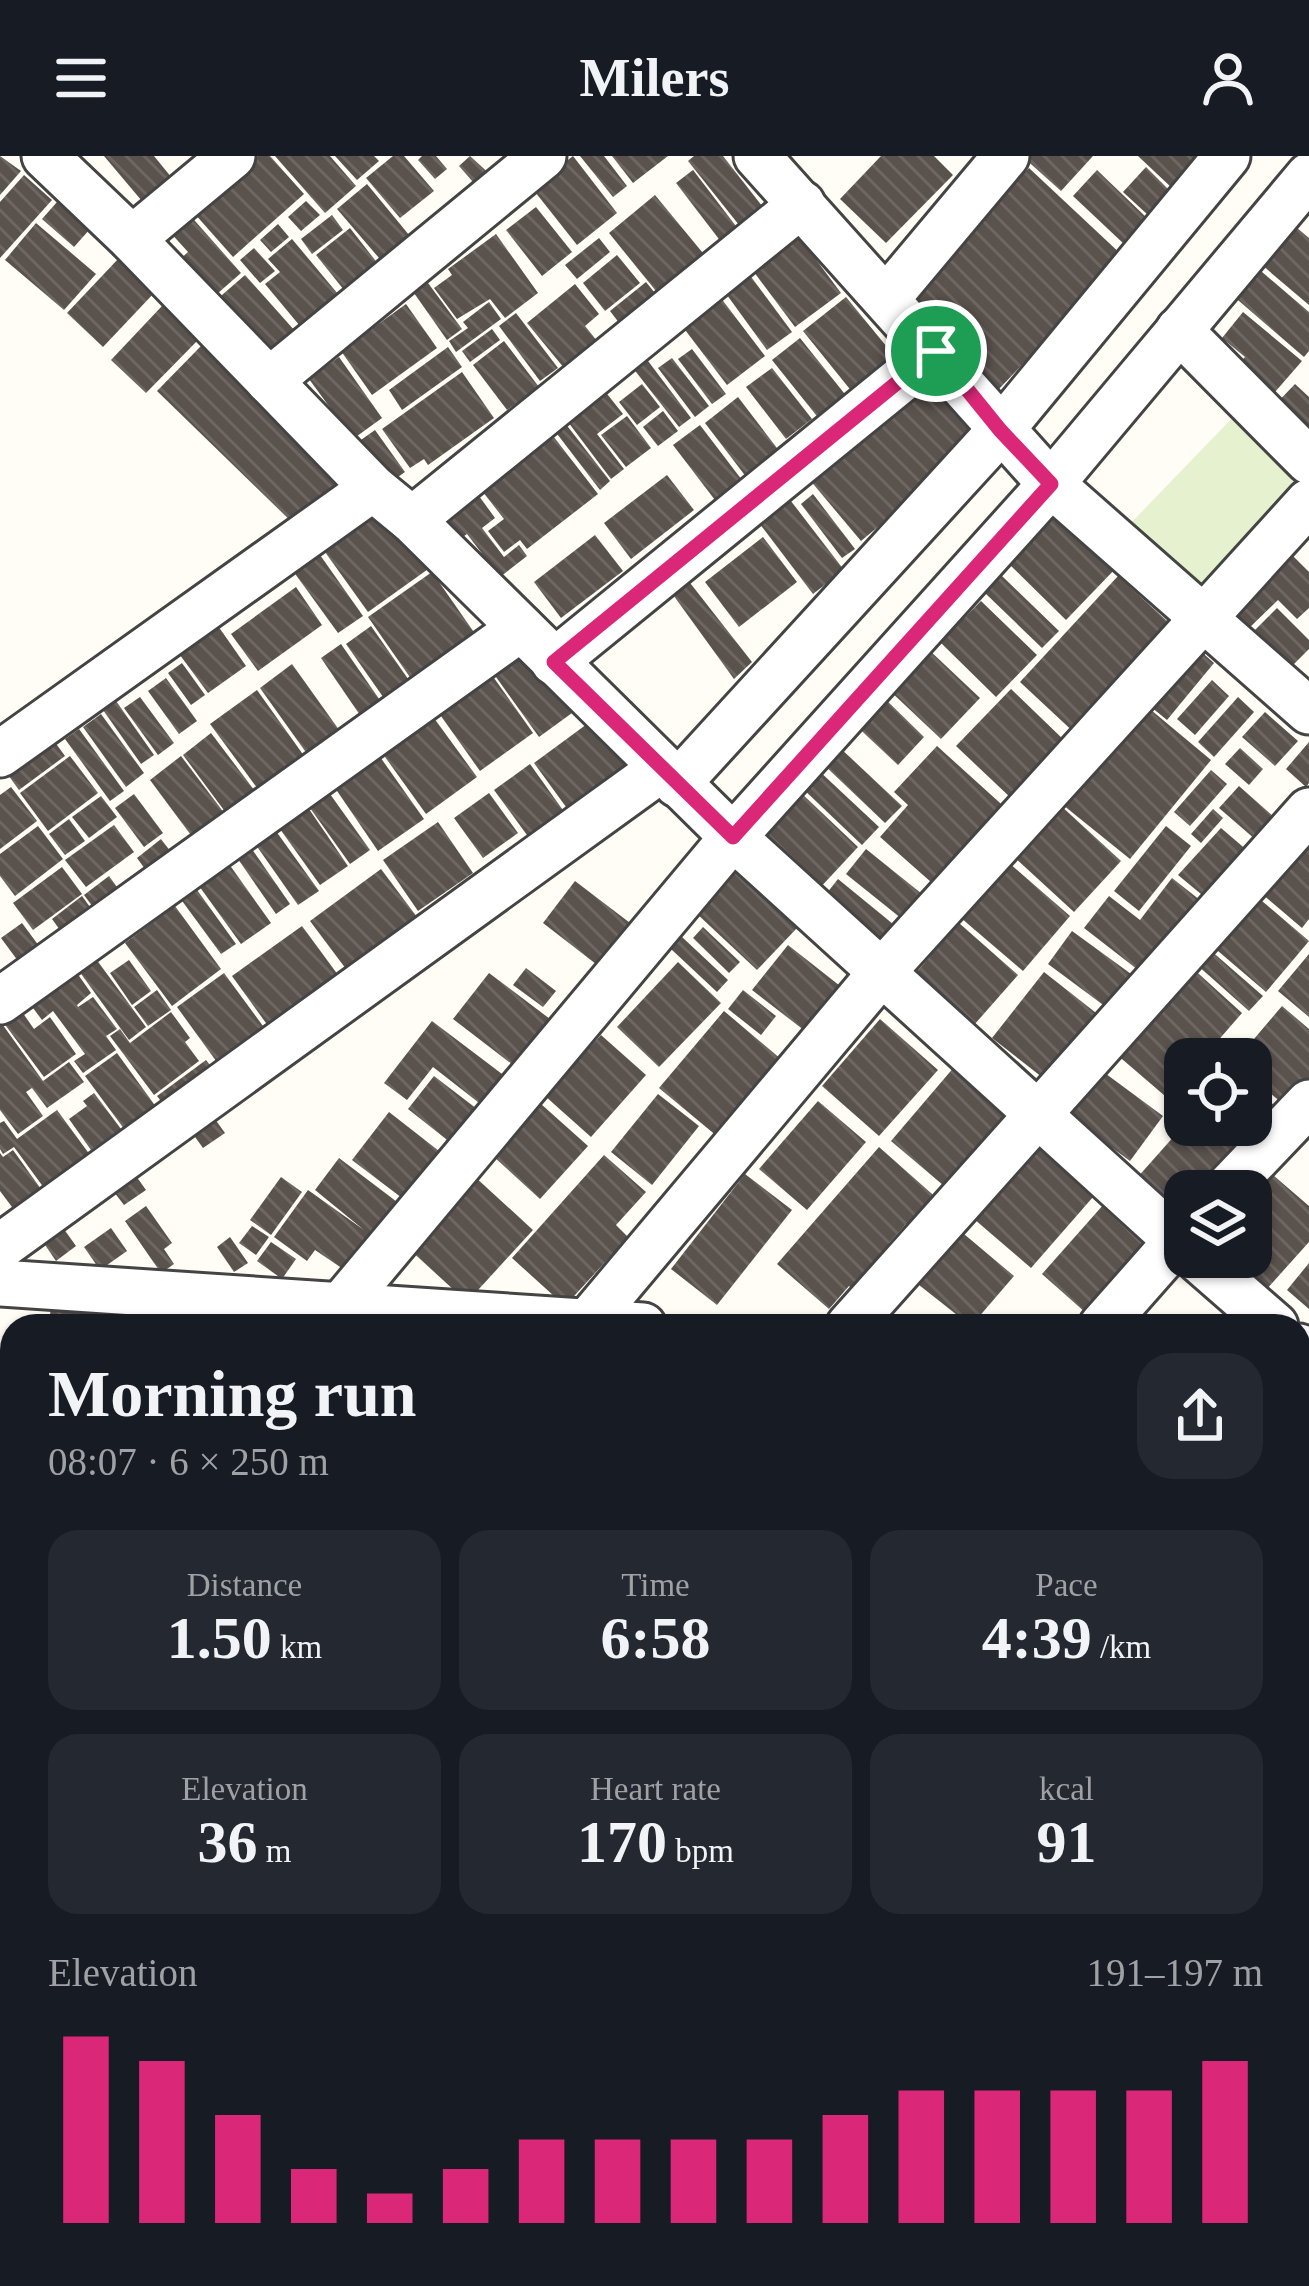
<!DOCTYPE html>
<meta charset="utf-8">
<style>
:root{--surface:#171b24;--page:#242831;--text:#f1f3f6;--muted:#9ea1a6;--accent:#db2777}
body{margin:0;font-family:Georgia,serif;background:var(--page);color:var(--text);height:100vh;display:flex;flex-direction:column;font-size:45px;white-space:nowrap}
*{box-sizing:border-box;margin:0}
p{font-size:39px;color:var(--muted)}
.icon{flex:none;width:66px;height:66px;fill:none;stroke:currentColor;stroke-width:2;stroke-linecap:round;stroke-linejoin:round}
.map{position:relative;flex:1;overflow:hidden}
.side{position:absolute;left:0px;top:1158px;width:1311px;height:972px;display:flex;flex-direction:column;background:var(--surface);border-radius:36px 36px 0 0;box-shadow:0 3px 9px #0004}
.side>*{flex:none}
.controls{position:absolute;left:1164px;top:882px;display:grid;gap:24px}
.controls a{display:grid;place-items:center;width:108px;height:108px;border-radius:24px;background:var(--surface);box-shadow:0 3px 9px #0004;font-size:60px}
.pin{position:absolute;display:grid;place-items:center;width:102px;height:102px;color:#fff;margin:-51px;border:6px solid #fff;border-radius:50%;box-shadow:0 3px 12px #0007}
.round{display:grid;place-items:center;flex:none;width:126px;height:126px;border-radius:36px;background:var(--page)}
.summary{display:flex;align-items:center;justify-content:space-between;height:204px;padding:0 48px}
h1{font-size:66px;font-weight:600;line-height:90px}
.stats{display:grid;grid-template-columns:repeat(3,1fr);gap:18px;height:204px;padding:12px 48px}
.stats div{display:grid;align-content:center;border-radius:30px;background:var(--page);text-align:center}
.stats b{font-size:60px;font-weight:600}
.stats small{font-size:33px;font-weight:400}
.stats p{font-size:33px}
.chart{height:336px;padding:24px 48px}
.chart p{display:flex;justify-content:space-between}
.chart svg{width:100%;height:216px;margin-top:12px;stroke:var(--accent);stroke-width:6}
header{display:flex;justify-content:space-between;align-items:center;height:156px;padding:0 48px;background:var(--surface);font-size:54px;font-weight:600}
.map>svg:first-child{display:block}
.farmland{fill:url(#farmland-furrows)}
.pitch{fill:#e6f2cf}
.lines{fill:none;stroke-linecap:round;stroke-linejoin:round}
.river{stroke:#b9e0f7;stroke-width:69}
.building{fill:url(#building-back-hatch)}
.street-casing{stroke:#444;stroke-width:51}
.street{stroke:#fff;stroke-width:45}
.route-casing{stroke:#fff;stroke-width:24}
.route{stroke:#db2777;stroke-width:15}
</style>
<header><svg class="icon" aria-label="menu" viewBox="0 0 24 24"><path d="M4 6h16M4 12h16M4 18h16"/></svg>Milers<svg class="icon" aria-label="person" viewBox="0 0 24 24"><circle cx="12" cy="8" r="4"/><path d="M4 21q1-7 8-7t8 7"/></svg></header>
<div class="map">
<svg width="1309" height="2130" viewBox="0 0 1309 2130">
<defs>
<pattern id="farmland-furrows" width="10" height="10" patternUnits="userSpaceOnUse" patternTransform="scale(3)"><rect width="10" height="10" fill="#f6f3d4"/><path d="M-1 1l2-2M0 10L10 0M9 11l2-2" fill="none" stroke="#d2cfb5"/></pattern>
<pattern id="building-back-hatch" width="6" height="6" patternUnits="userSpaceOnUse" patternTransform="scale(3)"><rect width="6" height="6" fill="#5a524d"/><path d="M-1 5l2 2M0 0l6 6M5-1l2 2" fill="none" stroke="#6d6662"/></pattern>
</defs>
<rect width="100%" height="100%" fill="#fffdf5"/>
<g class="farmland">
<path d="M0,1436l12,2v680h1206l-9,12h-1209z"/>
<path d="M1299,1537h10v585l-10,-7z"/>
</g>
<path class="pitch" d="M1237,257l67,63 -109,114 -67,-64z"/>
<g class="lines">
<g class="river">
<path d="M0,1319l12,2"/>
<path d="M1299,1439h10"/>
</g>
</g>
<g class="building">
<path d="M0,0l21,15 -21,24z"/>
<path d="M104,0h50l22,27 -29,24z"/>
<path d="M258,0h12l34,38 -71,63 -39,-44z"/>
<path d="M275,0h55l26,30 -31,27z"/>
<path d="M335,0h39l5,5 -22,19z"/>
<path d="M393,0h11l30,35 -34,27 -34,-40z"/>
<path d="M422,0h14l11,13 -12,10 -17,-19z"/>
<path d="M470,0l24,22 -14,12 -21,-24z"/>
<path d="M573,0l44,57 -40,32 -45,-57z"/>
<path d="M580,0h24l23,30 -14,11z"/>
<path d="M612,0h56l-35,27z"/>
<path d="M694,0h29l43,55 -23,19 -55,-69z"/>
<path d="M881,0h53l19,19 -67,68 -46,-44z"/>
<path d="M1022,0h71l-32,35z"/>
<path d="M1138,0h64l-30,32z"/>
<path d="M1146,11l24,24 -22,24 -25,-23z"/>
<path d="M1029,12l95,89 -125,132 -95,-89z"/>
<path d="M693,14l49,64 -17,13 -49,-64z"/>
<path d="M1097,14l51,49 -24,25 -51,-48z"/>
<path d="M24,19l28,25 -52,58v-56z"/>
<path d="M367,28l47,57 -29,24 -48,-56z"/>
<path d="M655,39l52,63 -47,38 -51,-63z"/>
<path d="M306,45l14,14 -19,16 -13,-14z"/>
<path d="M57,46l33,27 -16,18 -32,-28z"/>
<path d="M536,51l36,45 -30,24 -36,-46z"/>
<path d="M188,57l53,60 -31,27 -34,-37 12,-11 -20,-22z"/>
<path d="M332,59l11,15 -31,24 -11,-15z"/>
<path d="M1290,66l19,16v67l-53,-45z"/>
<path d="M36,67l60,51 -32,36 -59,-50z"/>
<path d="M278,68l11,13 -18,15 -11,-12z"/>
<path d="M791,70l50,67 -46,34 -50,-67z"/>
<path d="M350,72l32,41 -34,26 -32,-40z"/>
<path d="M496,78l42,59 -33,25 -15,-19 -33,20 -23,-31 18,-13 -4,-6z"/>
<path d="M599,82l11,14 -33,27 -12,-14z"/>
<path d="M292,83l51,61 -38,32 -40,-48 15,-12 -12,-13z"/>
<path d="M254,92l21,23 -15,12 -20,-23z"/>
<path d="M617,99l23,28 -35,28 -22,-28z"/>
<path d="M119,102l36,34 -52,55 -36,-34z"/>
<path d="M743,110l49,66 -25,18 -48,-66z"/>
<path d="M1255,110l54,46v39l-5,6 -73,-63z"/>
<path d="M245,119l58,65 -31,28 -58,-66z"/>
<path d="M646,126l13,16 -36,30 -13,-17z"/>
<path d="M428,127l34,46 -15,11 -33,-47z"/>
<path d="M575,128l24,30 -14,12 17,21 -33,27 -42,-51z"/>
<path d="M714,133l51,67 -38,29 -51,-67z"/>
<path d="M846,141l50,61 -43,35 -50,-62z"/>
<path d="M489,146l12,17 -45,33 -7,-11 19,-13 -5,-6z"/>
<path d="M406,148l31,44 -65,47 -31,-44z"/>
<path d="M162,150l36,34 -52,53 -35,-33z"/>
<path d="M1243,156l59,49 -33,38 -35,-30 11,-12 -23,-19z"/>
<path d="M516,157l42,55 -18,13 -41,-55z"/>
<path d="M492,173l8,11 -30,22 -8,-11z"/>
<path d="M800,182l48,60 -28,22 -48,-60z"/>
<path d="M504,185l35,46 -32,23 -34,-45z"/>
<path d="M201,190l142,139 -44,44 -142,-138z"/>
<path d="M448,191l14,20 -60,43 -13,-20z"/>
<path d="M692,193l34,45 -14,10 -34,-45z"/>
<path d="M642,197l49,65 -12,9 -50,-64z"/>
<path d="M339,201l43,61 -29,21 -44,-60z"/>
<path d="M672,202l37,48 -14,11 -37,-49z"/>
<path d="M772,212l40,51 -26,20 -40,-52z"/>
<path d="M462,216l32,46 -66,47 -4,-6 -14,9 -28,-39z"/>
<path d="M926,216l56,68 -121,101 -57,-68z"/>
<path d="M642,228l18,23 -23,18 -18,-23z"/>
<path d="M1295,228l14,13v46l-38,-34z"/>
<path d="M600,229l23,29 -26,20 27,35 -13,10 -49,-65z"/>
<path d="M738,241l45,59 -33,26 -45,-59z"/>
<path d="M663,255l15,20 -20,15 -15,-19z"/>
<path d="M558,258l52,67 -10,9 -52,-68z"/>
<path d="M627,260l24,32 -25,19 -25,-32z"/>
<path d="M700,269l45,59 -27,20 -45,-59z"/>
<path d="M375,274l30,42 -17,12 -30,-42z"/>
<path d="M550,276l48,62 -71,55 -7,-9 -16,12 -16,-21 16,-12 -25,-32z"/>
<path d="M667,319l27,35 -63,49 -27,-36z"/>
<path d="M784,336l60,78 -31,24 -60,-79z"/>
<path d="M813,338l42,55 -13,9 -41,-54z"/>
<path d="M479,340l16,22 -13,10 22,29 15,-12 8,11 -27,21 -33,-43 -14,10 -13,-18z"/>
<path d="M370,353l61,58 -63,45 -48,-67z"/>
<path d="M1060,355l57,56 -51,53 -58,-57z"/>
<path d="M595,379l28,36 -62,47 -27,-36z"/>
<path d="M763,381l34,45 -58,45 -34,-45z"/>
<path d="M313,389l50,71 -25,17 -50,-69z"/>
<path d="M1286,393l23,23v36l-12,11 -19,-19 -35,34 -21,-22z"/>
<path d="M432,416l46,66 -64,45 -46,-66z"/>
<path d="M1001,419l58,56 -17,17 -58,-56z"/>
<path d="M1118,420l60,55 -99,106 -59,-55z"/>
<path d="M687,423l65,83 -18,17 -63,-87z"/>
<path d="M296,431l26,38 -64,46 -27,-37z"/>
<path d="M981,445l56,54 -41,42 -56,-55z"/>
<path d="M1277,452l32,32v9l-22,22 -36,-37z"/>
<path d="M216,467l30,43 -38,27 -31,-42z"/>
<path d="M371,470l42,60 -25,18 -42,-60z"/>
<path d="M341,488l43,62 -20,15 -43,-63z"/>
<path d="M524,490l48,67 -33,24 -48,-67z"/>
<path d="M1197,492l17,15 -47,57 -22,-18z"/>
<path d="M928,493l52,49 -39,41 -52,-49z"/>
<path d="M182,507l23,32 -14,10 -23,-32z"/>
<path d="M292,508l55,77 -32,24 -55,-77z"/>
<path d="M489,515l44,62 -53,38 -44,-62z"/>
<path d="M166,522l31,43 -18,13 -31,-43z"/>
<path d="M1212,524l17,16 -34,39 -18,-16z"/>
<path d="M1011,533l55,53 -54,57 -56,-53z"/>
<path d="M257,534l55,77 -46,33 -56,-76z"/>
<path d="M109,535l45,64 -13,9 -45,-64z"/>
<path d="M878,536l46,45 -26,28 -48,-45z"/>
<path d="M140,541l34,46 -16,12 -34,-47z"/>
<path d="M1238,541l16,15 -40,45 -16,-15z"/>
<path d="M1145,549l66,55 -81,99 -67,-54z"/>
<path d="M1265,556l33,29 -23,25 -33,-29z"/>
<path d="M101,558l43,59 -18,14 -43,-60z"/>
<path d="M431,558l46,63 -51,37 -46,-64z"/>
<path d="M587,568l39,30 2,30 -51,38 -43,-59z"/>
<path d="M79,573l45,62 -14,10 -45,-62z"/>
<path d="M211,577l50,66 -29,22 -49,-66z"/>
<path d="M49,578l16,22 -46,34 -16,-22z"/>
<path d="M1309,586v41l-3,4 -20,-18z"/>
<path d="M838,590l64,60 -17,17 -63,-60z"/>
<path d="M937,590l73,66 -70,78 -60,-53 28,-32 -14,-13z"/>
<path d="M1240,592l23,21 -14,16 -24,-21z"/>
<path d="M378,598l46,65 -46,32 -45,-66z"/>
<path d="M70,600l28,37 -50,38 -28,-38z"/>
<path d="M181,600l50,66 -32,24 -49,-66z"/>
<path d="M530,608l40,56 -35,26 -41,-56z"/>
<path d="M817,613l62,58 -17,18 -62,-59z"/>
<path d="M1211,614l16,14 -37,42 -16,-14z"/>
<path d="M1239,630l36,32 -19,22 -37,-32z"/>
<path d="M11,631l26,34 -37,28v-54z"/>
<path d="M799,635l59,56 -41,44 -60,-56z"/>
<path d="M489,637l29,40 -35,25 -29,-40z"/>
<path d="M134,638l29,39 -19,14 -29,-39z"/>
<path d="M330,638l40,56 -20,14 -40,-56z"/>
<path d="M101,640l16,21 -28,21 -17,-21z"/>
<path d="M1059,648l62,57 -47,51 -62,-57z"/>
<path d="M309,653l39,57 -28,19 -40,-56z"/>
<path d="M1213,653l10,9 -22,25 -10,-9z"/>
<path d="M69,663l16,22 -20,14 -16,-21z"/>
<path d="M268,664l51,71 -21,14 -49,-70z"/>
<path d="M438,666l35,51 -55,38 -35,-51z"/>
<path d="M1309,666v97l-7,9 -48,-41z"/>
<path d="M114,669l20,27 -48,35 -21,-27z"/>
<path d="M38,670l25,33 -48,37 -15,-20v-22z"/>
<path d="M1166,670l25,20 -52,65 -25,-20z"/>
<path d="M1221,672l28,24 -42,47 -29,-24z"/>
<path d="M161,683l17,22 -25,19 -16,-22z"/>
<path d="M245,683l45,65 -14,10 -45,-65z"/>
<path d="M866,693l66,53 -20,25 -66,-53z"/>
<path d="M224,701l47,66 -30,21 -47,-65z"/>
<path d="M1009,707l61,53 -47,55 -62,-53z"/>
<path d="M62,711l20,27 -49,36 -20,-27z"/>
<path d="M381,713l42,56 -71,52 -42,-56z"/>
<path d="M736,713l62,58 -41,43 -62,-58z"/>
<path d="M109,720l18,25 -25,18 -18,-24z"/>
<path d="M1172,722l33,26 -63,69 -58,-45 25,-32 31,24z"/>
<path d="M838,723l66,54 -15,19 -66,-54z"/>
<path d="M575,725l63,48 -33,42 -62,-48z"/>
<path d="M192,727l44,61 -15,10 -44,-60z"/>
<path d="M1255,739l54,46 -43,51 -55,-47z"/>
<path d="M82,740l18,25 -30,23 -18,-25z"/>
<path d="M175,750l46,63 -49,37 -47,-63z"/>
<path d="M22,767l20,27 -21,15 -20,-27z"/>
<path d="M959,767l59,52 -44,50 -59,-51z"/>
<path d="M302,770l39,53 -70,51 -39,-54z"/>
<path d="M703,771l37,35 -11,11 -36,-35z"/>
<path d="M1072,775l66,48 -24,34 -66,-49z"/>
<path d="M682,781l46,43 -11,12 -46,-43z"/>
<path d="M788,789l61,48 -35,45 -62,-48z"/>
<path d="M1209,793l54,47 -14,15 -53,-47z"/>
<path d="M1309,798v63l-31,-26z"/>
<path d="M96,803l50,68 -17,13 -50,-69z"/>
<path d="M129,804l22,31 -19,14 -22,-32z"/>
<path d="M678,806l43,41 -62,64 -42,-40z"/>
<path d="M1189,809l53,48 -40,46h-17v42l-6,7 -64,-55z"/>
<path d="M526,812l30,23 -13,16 -30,-22z"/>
<path d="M1044,816l61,48 -53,65 -60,-47z"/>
<path d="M77,817l14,20 -14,12 1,2 15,-10 24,32 -11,7 10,14 -33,23 -9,-12 11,-7 -32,-43 -11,9 -18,-24z"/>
<path d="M224,817l50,68 -47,35 -50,-69z"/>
<path d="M489,817l65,49 -37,46 -64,-49z"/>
<path d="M157,834l14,20 -23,16 -14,-19z"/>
<path d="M743,834l33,26 -15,19 -33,-26z"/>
<path d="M1282,850l27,23v56l-20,24 -38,-32v-18h-14z"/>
<path d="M20,853l14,20 16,-12 26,37 -32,23 -41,-55z"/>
<path d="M724,855l58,49 -64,77 -59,-49z"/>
<path d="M171,856l19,26 -5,4 14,19 -45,34 -44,-59 10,-7 10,14z"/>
<path d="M880,863l58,51 -59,66 -57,-50z"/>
<path d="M0,865l43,60 26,-19 15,20 -37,26 -15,-20 -6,4 17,24 -25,18 -18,-24z"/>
<path d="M432,865l74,56 -23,29 -50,-39 -26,33 -23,-17z"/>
<path d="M601,879l45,40 -55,62 -46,-41z"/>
<path d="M117,897l50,69 -31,23 -51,-69z"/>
<path d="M206,904l16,21 -49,36 -16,-21z"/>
<path d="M955,910l59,49 -64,76 -59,-50z"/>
<path d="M1098,912l65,48 -33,45 -65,-48z"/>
<path d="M434,920l43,33 -26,34 -43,-34z"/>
<path d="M1251,932l30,22 -27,35 -27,-20h24z"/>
<path d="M94,937l27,36 -30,21 -22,-31 18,-13 -4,-5z"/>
<path d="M658,938l41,32 -47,59 -41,-33z"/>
<path d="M818,945l48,41 -59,68 -48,-41z"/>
<path d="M541,948l47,42 -48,53 -47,-43z"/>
<path d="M57,954l44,60 -46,33 -41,-56 -11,7 -3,-5v-26l4,-2 13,18z"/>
<path d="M389,956l50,39 -37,47 -50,-38z"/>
<path d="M212,959l13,18 -22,15 -13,-18z"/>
<path d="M1184,969h29l33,29 -33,37h-28v30l-49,-42z"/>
<path d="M1036,978l64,55 -69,79 -64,-55z"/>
<path d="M879,991l61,54 -27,30 -7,-7 -17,19 8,6 -14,16 -7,-5 -11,14 7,5 -14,15 -9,-8 -20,23 -52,-45z"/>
<path d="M13,994l38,53 -27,20 -24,-32v-38l3,4z"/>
<path d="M604,999l42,37 -30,33 12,12 -63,69 -53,-48z"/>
<path d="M339,1002l74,56 -61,61 -37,-25 -8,11 -33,-24 34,-47 56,40 -49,-40z"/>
<path d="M745,1018l47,36 -75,95 -46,-36z"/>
<path d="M1273,1019l36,31v36l-44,49 -39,-34h25v-57z"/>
<path d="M136,1020l10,14 -22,15 -10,-13z"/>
<path d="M474,1020l59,54 -66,72 -59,-54z"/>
<path d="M281,1021l21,15 -31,43 -21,-15z"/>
<path d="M1104,1048l53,48 -62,69 -53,-47z"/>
<path d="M146,1050l26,37 -8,6 10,15 -13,9 -36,-52z"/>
<path d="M61,1069l15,21 -20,15 -15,-22z"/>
<path d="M252,1070l17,11 -13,18 -17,-12z"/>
<path d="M111,1072l16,23 -27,19 -16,-23z"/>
<path d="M958,1073l56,47 -43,50 -57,-45z"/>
<path d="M230,1081l18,26 -14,9 -17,-25z"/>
<path d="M271,1086l25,17 -14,20 -25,-18z"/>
<path d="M1309,1107v46l-22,-19z"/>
<path d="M91,1148l47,4 -2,18h-47z"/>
<path d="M51,1149l38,3 -2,18h-38z"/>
<path d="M140,1153l44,6 -1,11h-45z"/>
<path d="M1300,1227h9v48h-10z"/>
</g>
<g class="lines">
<g class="street-casing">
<g id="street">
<path d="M45,0l87,83 241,249 39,32 321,317 452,411"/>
<path d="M757,0l294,328 258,227"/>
<path d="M132,83l100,-83"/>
<path d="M887,142l119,-142"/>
<path d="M1179,174l130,131"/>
<path d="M269,225l274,-225"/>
<path d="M412,364l390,-316"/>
<path d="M554,506l382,-311"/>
<path d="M0,598l373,-266"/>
<path d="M677,628l323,-353 227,-275"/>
<path d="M0,845l521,-373"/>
<path d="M1225,1035l84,-88"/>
<path d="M0,1091l661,-478"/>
<path d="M1196,1101l79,69"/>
<path d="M0,1127l643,43"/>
<path d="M339,1152l394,-471 318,-353 258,-308"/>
<path d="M587,1167l294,-350 428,-471"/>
<path d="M849,1170l460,-515"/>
<path d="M1102,1170l83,-94"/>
<path d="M1299,1191l9,8"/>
<path d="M1299,1718l10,-4"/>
<path d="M937,2130l8,-12"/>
</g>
</g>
<use href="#street" class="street"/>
</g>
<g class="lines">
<g class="route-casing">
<path id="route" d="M936,195l64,79 51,54 -318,353 -179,-175z"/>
</g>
<use href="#route" class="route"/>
</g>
</svg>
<div class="controls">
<a><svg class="icon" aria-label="locate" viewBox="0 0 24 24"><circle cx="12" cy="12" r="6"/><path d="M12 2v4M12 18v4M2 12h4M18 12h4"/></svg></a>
<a><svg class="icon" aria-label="layers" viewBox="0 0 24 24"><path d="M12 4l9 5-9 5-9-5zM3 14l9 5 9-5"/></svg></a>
</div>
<div class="pin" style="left:936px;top:195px;background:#1e9e55"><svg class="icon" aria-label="arrive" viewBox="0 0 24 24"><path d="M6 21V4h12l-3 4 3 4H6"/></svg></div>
<section class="side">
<div class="summary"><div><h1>Morning run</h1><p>08:07 · 6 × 250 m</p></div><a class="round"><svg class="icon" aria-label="share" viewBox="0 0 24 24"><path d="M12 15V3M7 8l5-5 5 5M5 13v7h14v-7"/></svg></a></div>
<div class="stats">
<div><p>Distance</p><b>1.50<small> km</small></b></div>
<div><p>Time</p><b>6:58</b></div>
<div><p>Pace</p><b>4:39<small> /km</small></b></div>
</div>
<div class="stats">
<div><p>Elevation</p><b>36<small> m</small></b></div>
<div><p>Heart rate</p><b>170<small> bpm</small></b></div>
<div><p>kcal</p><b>91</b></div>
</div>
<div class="chart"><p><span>Elevation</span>191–197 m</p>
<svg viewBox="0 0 160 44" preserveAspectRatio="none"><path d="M5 44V6M15 44V11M25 44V22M35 44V33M45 44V38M55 44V33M65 44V27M75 44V27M85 44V27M95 44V27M105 44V22M115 44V17M125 44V17M135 44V17M145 44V17M155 44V11"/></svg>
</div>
</section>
</div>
